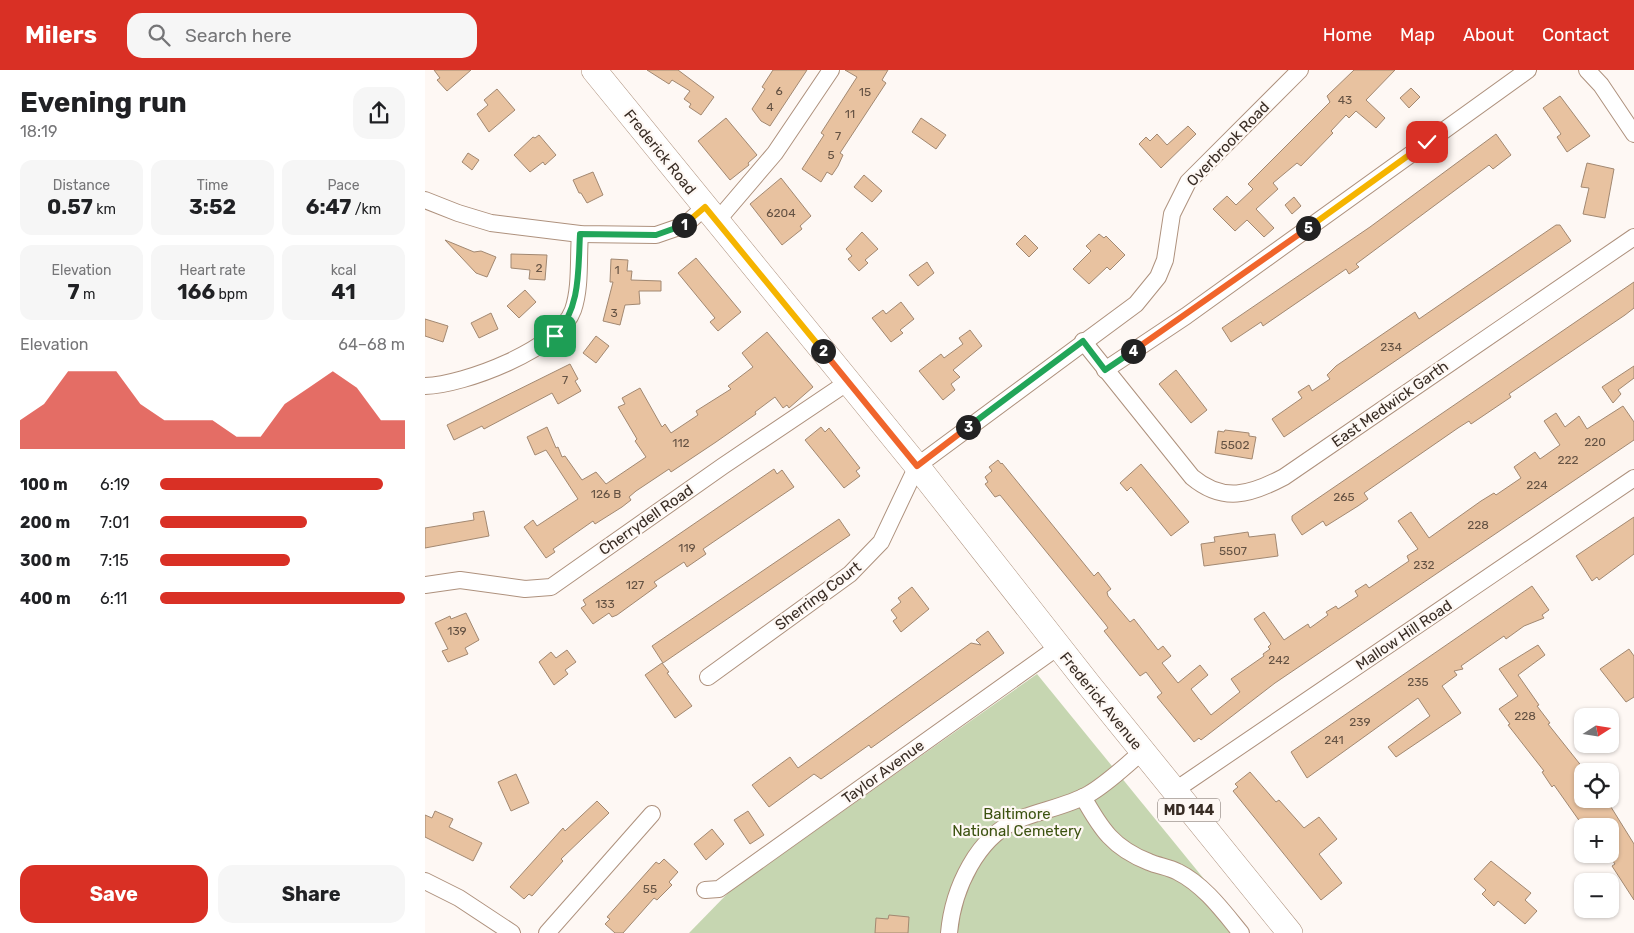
<!DOCTYPE html>
<meta charset="utf-8">
<style>
:root{--surface:#fff;--page:#f6f6f6;--text:#202124;--muted:#757577;--accent:#d93025}
body{margin:0;font-family:Rubik,sans-serif;background:var(--page);color:var(--text);height:100vh;display:flex;flex-direction:column;font-size:19px;white-space:nowrap}
*{box-sizing:border-box;margin:0}
p{font-size:16px;color:var(--muted)}
.icon{flex:none;width:28px;height:28px;fill:none;stroke:currentColor;stroke-width:2;stroke-linecap:round;stroke-linejoin:round}
.map{position:relative;flex:1;overflow:hidden}
.drawer{display:flex;flex-direction:column;background:var(--surface);width:425px}
.drawer>*{flex:none}
.needle{width:32px;rotate:78deg}
.tools{position:absolute;left:1149px;top:638px;display:grid;gap:10px}
.tools a{display:grid;place-items:center;width:45px;height:45px;border-radius:10px;background:var(--surface);box-shadow:0 1px 4px #0004;font-size:25px}
.pin{position:absolute;display:grid;place-items:center;width:42px;height:42px;color:#fff;margin:-21px;border-radius:10px;box-shadow:0 2px 8px #0006}
.km{position:absolute;width:25px;height:25px;margin:-12px;border-radius:50%;background:#222;color:#fff;font-size:14px;line-height:25px;text-align:center}
.round{display:grid;place-items:center;flex:none;width:52px;height:52px;border-radius:15px;background:var(--page)}
.head{display:flex;align-items:center;justify-content:space-between;height:85px;padding:0 20px}
h1{font-size:28px;font-weight:700;line-height:38px}
.metrics{display:grid;grid-template-columns:repeat(3,1fr);gap:8px;height:85px;padding:5px 20px}
.metrics div{display:grid;align-content:center;border-radius:12px;background:var(--page);text-align:center}
.metrics b{font-size:21px;font-weight:700}
.metrics small{font-size:14px;font-weight:400}
.metrics p{font-size:14px}
.chart{height:140px;padding:10px 20px}
.chart p{display:flex;justify-content:space-between}
.chart svg{width:100%;height:90px;margin-top:5px;fill:var(--accent);opacity:.7}
.action{display:flex;gap:10px;margin-top:auto;padding:10px 20px}
.action a{flex:1;height:58px;border-radius:15px;background:var(--accent);color:#fff;font-size:20px;font-weight:700;line-height:58px;text-align:center}
.action a+a{background:var(--page);color:var(--text)}
ul{padding:0 20px;list-style:none;font-size:16px}
li{display:grid;grid-template-columns:80px 60px 1fr;align-items:center;height:38px}
li i{height:12px;border-radius:6px;background:var(--accent)}
header{display:flex;align-items:center;gap:30px;box-sizing:border-box;height:70px;padding:0 25px;background:var(--accent);color:#fff}
header strong{font-size:24px}
nav{display:flex;gap:28px;margin-inline-start:auto;font-size:18px}
.search{width:350px;height:45px;background:var(--page);display:flex;align-items:center;gap:12px;box-sizing:border-box;padding:0 18px;border-radius:15px;color:var(--muted);font-size:19px}
main{display:flex;flex:1;min-height:0}
.map>svg:first-child{display:block}
.green{fill:#c6d6b1}
.building{fill:#e8c2a0;stroke:#a28871}
.lines{fill:none;stroke-linecap:round;stroke-linejoin:round}
.minor-casing{stroke:#ae917d;stroke-width:18}
.primary-casing{stroke:#ae917d;stroke-width:26}
.minor{stroke:#fff;stroke-width:16}
.primary{stroke:#fff;stroke-width:25}
.split-1-casing{stroke:#fff;stroke-width:10}
.split-2-casing{stroke:#fff;stroke-width:10}
.split-3-casing{stroke:#fff;stroke-width:10}
.split-4-casing{stroke:#fff;stroke-width:10}
.split-5-casing{stroke:#fff;stroke-width:10}
.split-6-casing{stroke:#fff;stroke-width:10}
.split-1{stroke:#22a559;stroke-width:6}
.split-2{stroke:#f5b400;stroke-width:6}
.split-3{stroke:#f0652b;stroke-width:6}
.split-4{stroke:#22a559;stroke-width:6}
.split-5{stroke:#f0652b;stroke-width:6}
.split-6{stroke:#f5b400;stroke-width:6}
.labels{text-anchor:middle;stroke-width:4.5;stroke-linejoin:round;paint-order:stroke}
.number-label{font-size:12px;fill:#645243}
.shield{fill:#fef8f4;stroke:#736962;stroke-width:1}
.shield-label{font-size:14px;font-weight:bold;fill:#382c24}
.street-label{font-size:15px;fill:#382c24;stroke:#fef8f4}
.park-label{font-size:15px;fill:#3c5210;stroke:#fef8f4}
</style>
<header>
<strong>Milers</strong>
<div class="search"><svg class="icon" aria-label="search" viewBox="0 0 24 24"><circle cx="10" cy="10" r="6"/><path d="M15 15l6 6"/></svg>Search here</div>
<nav><a>Home</a><a>Map</a><a>About</a><a>Contact</a></nav>
</header>
<main>
<section class="drawer">
<div class="head"><div><h1>Evening run</h1><p>18:19</p></div><a class="round"><svg class="icon" aria-label="share" viewBox="0 0 24 24"><path d="M12 15V3M7 8l5-5 5 5M5 13v7h14v-7"/></svg></a></div>
<div class="metrics">
<div><p>Distance</p><b>0.57<small> km</small></b></div>
<div><p>Time</p><b>3:52</b></div>
<div><p>Pace</p><b>6:47<small> /km</small></b></div>
</div>
<div class="metrics">
<div><p>Elevation</p><b>7<small> m</small></b></div>
<div><p>Heart rate</p><b>166<small> bpm</small></b></div>
<div><p>kcal</p><b>41</b></div>
</div>
<div class="chart"><p><span>Elevation</span>64–68 m</p>
<svg viewBox="0 0 160 44" preserveAspectRatio="none"><path d="M0 44V30L10 22L20 6L30 6L40 6L50 22L60 30L70 30L80 30L90 38L100 38L110 22L120 14L130 6L140 14L150 30L160 30V44z"/></svg>
</div>
<ul>
<li><b>100 m</b>6:19<i style="width:91%"></i></li>
<li><b>200 m</b>7:01<i style="width:60%"></i></li>
<li><b>300 m</b>7:15<i style="width:53%"></i></li>
<li><b>400 m</b>6:11<i style="width:100%"></i></li>
</ul>
<div class="action"><a>Save</a><a>Share</a></div>
</section>
<div class="map">
<svg width="1209" height="863" viewBox="0 0 1209 863">
<rect width="100%" height="100%" fill="#fef8f4"/>
<path class="green" d="M612,604l211,259h-559l41,-42z"/>
<g class="building">
<path d="M9,0h37l-24,21 -10,-11 3,-2z"/>
<path d="M222,0h31l36,27 -13,18 -12,-8 2,-3 -7,-5 6,-8 -18,-11 -3,4z"/>
<path d="M348,0h34l-37,56 -9,-5 -9,-12 13,-20 -3,-2z"/>
<path d="M420,0h43l-6,10 4,3 -46,70 3,2 -5,11 -6,9 -5,-3 -6,10 -19,-13 22,-34 -3,-2 36,-56z"/>
<path d="M929,0h41l-29,30 19,18 -9,10 -20,-17 -7,7 -3,-3 -15,16 2,2 -32,33 -4,-3 -24,20 5,6 -22,20 18,19 -10,9 -17,-17 -12,11 -22,-22 14,-13 9,9 17,-16 -5,-5 82,-82 -3,-6z"/>
<path d="M986,18l9,9 -11,11 -9,-10z"/>
<path d="M72,19l18,21 -26,22 -12,-18 11,-9 -4,-5z"/>
<path d="M1135,26l30,40 -23,16 -10,-15 4,-3 -18,-26z"/>
<path d="M301,48l31,37 -9,8 1,2 -19,15 -32,-39z"/>
<path d="M496,48l25,17 -10,14 -24,-17z"/>
<path d="M763,56l8,8 -35,34 -22,-24 7,-7 4,4 7,-7 10,11z"/>
<path d="M1071,64l15,21 -18,14 -4,-4 -133,99 3,3 -10,7 -3,-5 -83,57 -2,-4 -30,20 -9,-14 148,-101z"/>
<path d="M114,65l17,20 -11,10 -2,-3 -13,10 -16,-17 19,-18 2,1z"/>
<path d="M43,83l11,7 -7,10 -10,-8z"/>
<path d="M1162,93l27,6 -9,49 -22,-4 6,-26 -8,-1z"/>
<path d="M168,102l10,23 -16,8 -6,-10h-2l-6,-13z"/>
<path d="M439,105l18,16 -10,11 -18,-15z"/>
<path d="M356,108l30,38 -11,10 2,3 -20,16 -32,-41z"/>
<path d="M869,127l7,9 -9,8 -7,-9z"/>
<path d="M1131,155h4l11,16 -287,196 -12,-18 30,-21 -4,-6 11,-7 3,6 18,-12 -3,-4 9,-9 79,-54 4,7z"/>
<path d="M437,162l16,17 -13,11 3,3 -9,8 -11,-12 4,-3 -6,-7z"/>
<path d="M674,164l5,4 2,-2 19,19 -15,15 -3,-3 -18,17 -16,-15 18,-18 -5,-5z"/>
<path d="M600,165l13,13 -9,9 -13,-13z"/>
<path d="M20,170l29,12 7,-1 15,6 -9,20 -11,-4z"/>
<path d="M86,184l36,1 -2,25 -16,-1 1,-9 -19,-2z"/>
<path d="M271,188l45,54 -23,19 -8,-9 5,-4 -37,-45z"/>
<path d="M186,189l17,1 -1,11h5l-1,9 30,1v10h-22l1,13 -15,1 -5,20 -17,-4 10,-39h-3z"/>
<path d="M502,192l7,11 -16,13 -9,-11z"/>
<path d="M1209,212v26l-9,7 -116,79 2,3 -40,27 -2,-3 -11,7 -94,65 4,6 -10,7 -32,20 -3,-5 -21,14 -10,-15v-4z"/>
<path d="M100,220l11,12 -17,16 -12,-12z"/>
<path d="M476,232l13,17 -14,11 3,3 -12,9 -19,-24 11,-8 3,4z"/>
<path d="M66,243l7,16 -19,9 -8,-15z"/>
<path d="M0,249l23,7 -5,16 -18,-6z"/>
<path d="M545,260l12,16 -29,24 7,7 -9,7 4,6 -12,10 -24,-29 22,-17 3,4 19,-14 -4,-6z"/>
<path d="M342,262l46,55 -24,21 -2,-3 -4,3 -8,-11 -20,15 1,2 -40,28 -45,30 -2,-3 -33,22 -7,6 2,3 -9,7 -27,17 -2,-3 -40,28 2,3 -9,6 -22,-31 9,-7 4,6 41,-27 -32,-49 -11,5 -8,-18 20,-10 9,21 2,-1 4,10 3,-1 17,24 14,-8 10,12 40,-27 -11,-16 2,-2 -19,-32 7,-3 -3,-6 18,-10 22,39 3,-3 6,9 27,-18 -2,-4 35,-22 -3,-3 25,-19 -11,-14z"/>
<path d="M171,266l13,10 -13,17 -13,-10z"/>
<path d="M145,294l8,15 -3,2 6,10 -23,13 -6,-11 -68,36 -2,-3 -28,14 -7,-15z"/>
<path d="M1209,296v12l-16,12 3,4 -8,9 -11,-16z"/>
<path d="M751,300l31,40 -16,13 -32,-39z"/>
<path d="M1198,336l11,16v18l-359,243 -74,57 -2,-2 -5,4 -37,-45 5,-4 -16,-21 -6,4 -36,-45 4,-3 -2,-3 -106,-130 -5,2 -10,-13 3,-2 -3,-5 7,-6 -3,-4 9,-7 3,4 1,-1 92,113 4,-4 13,17 -4,3 1,4 22,26 4,-3 24,31 5,-4 8,10 -9,7 16,20 22,-18 8,10 -17,14 20,26 29,-23 -9,-13 33,-23 -1,-2 7,-5 -2,-2 3,-3 -17,-25 10,-7 20,28 24,-16 2,4 18,-13 -2,-3 10,-6 2,3 20,-13 -3,-5 11,-7 3,4 40,-27 -2,-5 11,-7 -20,-28 13,-9 18,26 52,-37 13,-8 2,2 25,-17 -7,-11 21,-15 5,7 20,-14 -16,-24 12,-8 9,14 14,-11 8,13z"/>
<path d="M396,357l4,5 4,-4 31,40 -4,3 4,5 -16,12 -39,-48z"/>
<path d="M800,360l24,3v3l7,1 -4,22 -37,-6 3,-22 6,1z"/>
<path d="M716,394l48,58 -18,14 -40,-49 -4,4 -7,-8z"/>
<path d="M349,399l3,5 5,-4 12,17 -91,62 3,5 -19,13 -3,-5 -30,20 3,4 -40,29 -5,2 -3,-4 -16,11 -12,-16 5,-3 -3,-5z"/>
<path d="M59,441l5,25 -64,12v-20l49,-8 -1,-7z"/>
<path d="M1209,447v37l-35,26 -2,-3 -5,4 -16,-25z"/>
<path d="M414,449l11,16 -187,128 -11,-17z"/>
<path d="M823,462l1,5 26,-3 3,22 -74,10 -3,-22 14,-2 -1,-5z"/>
<path d="M1107,516l17,24 -7,5 2,3 -20,8 -18,13 -2,-3 -43,30 2,3 -9,2 3,4 -15,11 19,27 -65,44 -8,-10 42,-31 -12,-18 -111,80 -16,-26z"/>
<path d="M487,517l17,22 -28,23 -8,-11 4,-3 -6,-8 10,-8 -3,-4z"/>
<path d="M41,543l13,27 -14,8 3,6 -20,8 -6,-11 6,-2 -13,-26 15,-7 1,3z"/>
<path d="M563,561l16,22 -133,95 -2,-3 -48,34 -7,-5 -45,33 -17,-22 38,-28 8,11 173,-125 10,2 -5,-5z"/>
<path d="M1113,575l7,10 -27,20 21,30 -2,1 13,17 -2,1 35,44v31h23l28,45v56l-22,-34 3,-2 -5,-7v-31h-27l-29,-41 -2,2 -10,-15 2,-1 -36,-46 2,-1 -11,-15 19,-13 -19,-27z"/>
<path d="M1204,579l5,7v41l-8,5 -26,-33z"/>
<path d="M142,580l9,12 -11,8 3,4 -14,11 -15,-23 12,-10 5,6z"/>
<path d="M237,593l7,9 -2,1 25,33 -17,12 -30,-43z"/>
<path d="M825,702l26,30 3,-2 25,28 15,-11 18,22 -18,15 23,29 -21,17 -88,-109 5,-4 -3,-3z"/>
<path d="M91,704l13,29 -18,8 -13,-29z"/>
<path d="M172,731l12,12 -48,46 2,2 -31,35 -3,-2 -5,5 -14,-12 53,-59 2,3z"/>
<path d="M10,741l18,8 -4,8 33,16 -9,18 -48,-24v-22l7,3z"/>
<path d="M323,741l16,24 -14,9 -16,-24z"/>
<path d="M287,759l12,15 -18,16 -12,-16z"/>
<path d="M239,789l14,13 -9,10 3,3 -15,15 -3,-2 -31,35h-8l-10,-9 5,-5 -3,-2 49,-55 3,2z"/>
<path d="M1066,791l40,32 -6,7 12,11 -12,13 -27,-23 -4,5 -12,-12 4,-4 -12,-11z"/>
<path d="M464,845l20,2 -1,16h-33l1,-15 12,1z"/>
</g>
<g class="lines">
<g class="minor-casing">
<g id="minor">
<path d="M1162,0l14,15 33,49"/>
<path d="M0,130l33,13 33,10 89,11 76,1 29,-10 20,-18"/>
<path d="M292,151l58,-68 56,-83"/>
<path d="M658,271l109,136c31,26 58,18 92,0l350,-240"/>
<path d="M680,300l81,-54 342,-246"/>
<path d="M0,316c39,-1 134,-37 148,-76 8,-23 5,-52 7,-76"/>
<path d="M0,515l35,-5 65,9 26,-2 172,-121 125,-84"/>
<path d="M283,607l142,-103 31,-32 36,-76 219,-162 22,-27 7,-17 7,-46 16,-32 112,-112"/>
<path d="M749,721l460,-313"/>
<path d="M658,727c18,32 30,51 66,65 9,4 20,5 29,10 26,13 45,39 63,61"/>
<path d="M0,811l34,17 53,35"/>
<path d="M280,820l14,-1 339,-242"/>
<path d="M122,863l105,-119"/>
<path d="M524,863c4,-44 28,-97 71,-114 22,-9 48,-13 69,-25 19,-11 36,-28 53,-42"/>
</g>
</g>
<g class="primary-casing">
<path id="primary" d="M169,0l323,396 172,219 201,248"/>
</g>
<use href="#minor" class="minor"/>
<use href="#primary" class="primary"/>
</g>
<g class="lines">
<g class="split-1-casing">
<path id="split-1" d="M130,266c26,-28 23,-66 25,-102l76,1 28,-10"/>
</g>
<g class="split-2-casing">
<path id="split-2" d="M259,155l21,-18 118,144"/>
</g>
<g class="split-3-casing">
<path id="split-3" d="M398,281l94,115 51,-39"/>
</g>
<g class="split-4-casing">
<path id="split-4" d="M543,357l115,-86 22,29 28,-19"/>
</g>
<g class="split-5-casing">
<path id="split-5" d="M708,281l175,-123"/>
</g>
<g class="split-6-casing">
<path id="split-6" d="M883,158l119,-86"/>
</g>
<use href="#split-1" class="split-1"/>
<use href="#split-2" class="split-2"/>
<use href="#split-3" class="split-3"/>
<use href="#split-4" class="split-4"/>
<use href="#split-5" class="split-5"/>
<use href="#split-6" class="split-6"/>
</g>
<g class="labels">
<g class="number-label">
<text x="354" y="25">6</text>
<text x="440" y="26">15</text>
<text x="920" y="34">43</text>
<text x="345" y="41">4</text>
<text x="425" y="48">11</text>
<text x="413" y="70">7</text>
<text x="406" y="89">5</text>
<text x="356" y="147">6204</text>
<text x="114" y="202">2</text>
<text x="192" y="204">1</text>
<text x="189" y="247">3</text>
<text x="966" y="281">234</text>
<text x="140" y="314">7</text>
<text x="1170" y="376">220</text>
<text x="256" y="377">112</text>
<text x="810" y="379">5502</text>
<text x="1143" y="394">222</text>
<text x="1112" y="419">224</text>
<text x="181" y="428">126 B</text>
<text x="919" y="431">265</text>
<text x="1053" y="459">228</text>
<text x="262" y="482">119</text>
<text x="808" y="485">5507</text>
<text x="999" y="499">232</text>
<text x="210" y="519">127</text>
<text x="180" y="538">133</text>
<text x="32" y="565">139</text>
<text x="854" y="594">242</text>
<text x="993" y="616">235</text>
<text x="1100" y="650">228</text>
<text x="935" y="656">239</text>
<text x="909" y="674">241</text>
<text x="225" y="823">55</text>
</g>
<rect class="shield" x="733" y="728.5" width="62" height="23" rx="4"/>
<g class="shield-label">
<text x="764" y="745">MD 144</text>
</g>
<g class="street-label">
<text transform="translate(803 74) rotate(-46)" y="5">Overbrook Road</text>
<text transform="translate(235 82) rotate(51)" y="5">Frederick Road</text>
<text transform="translate(965 334) rotate(-35)" y="5">East Medwick Garth</text>
<text transform="translate(221 450) rotate(-35)" y="5">Cherrydell Road</text>
<text transform="translate(393 526) rotate(-37)" y="5">Sherring Court</text>
<text transform="translate(979 565) rotate(-34)" y="5">Mallow Hill Road</text>
<text transform="translate(676 631) rotate(51)" y="5">Frederick Avenue</text>
<text transform="translate(458 702) rotate(-36)" y="5">Taylor Avenue</text>
</g>
<g class="park-label">
<text x="592" y="749">Baltimore<tspan x="592" dy="17">National Cemetery</tspan></text>
</g>
</g>
</svg>
<div class="tools">
<a><svg class="needle" viewBox="-14 -14 28 28"><path d="M0-13l5 13h-10z" fill="#e53935"/><path d="M0 13l5-13h-10z" fill="#757577"/></svg></a>
<a><svg class="icon" aria-label="locate" viewBox="0 0 24 24"><circle cx="12" cy="12" r="6"/><path d="M12 2v4M12 18v4M2 12h4M18 12h4"/></svg></a>
<a>+</a>
<a>−</a>
</div>
<div class="pin" style="left:130px;top:266px;background:#1e9e55"><svg class="icon" aria-label="arrive" viewBox="0 0 24 24"><path d="M6 21V4h12l-3 4 3 4H6"/></svg></div>
<div class="pin" style="left:1002px;top:72px;background:#d93025"><svg class="icon" aria-label="check" viewBox="0 0 24 24"><path d="M5 12l5 5 9-10"/></svg></div>
<b class="km" style="left:259px;top:155px">1</b>
<b class="km" style="left:398px;top:281px">2</b>
<b class="km" style="left:543px;top:357px">3</b>
<b class="km" style="left:708px;top:281px">4</b>
<b class="km" style="left:883px;top:158px">5</b>
</div>
</main>
